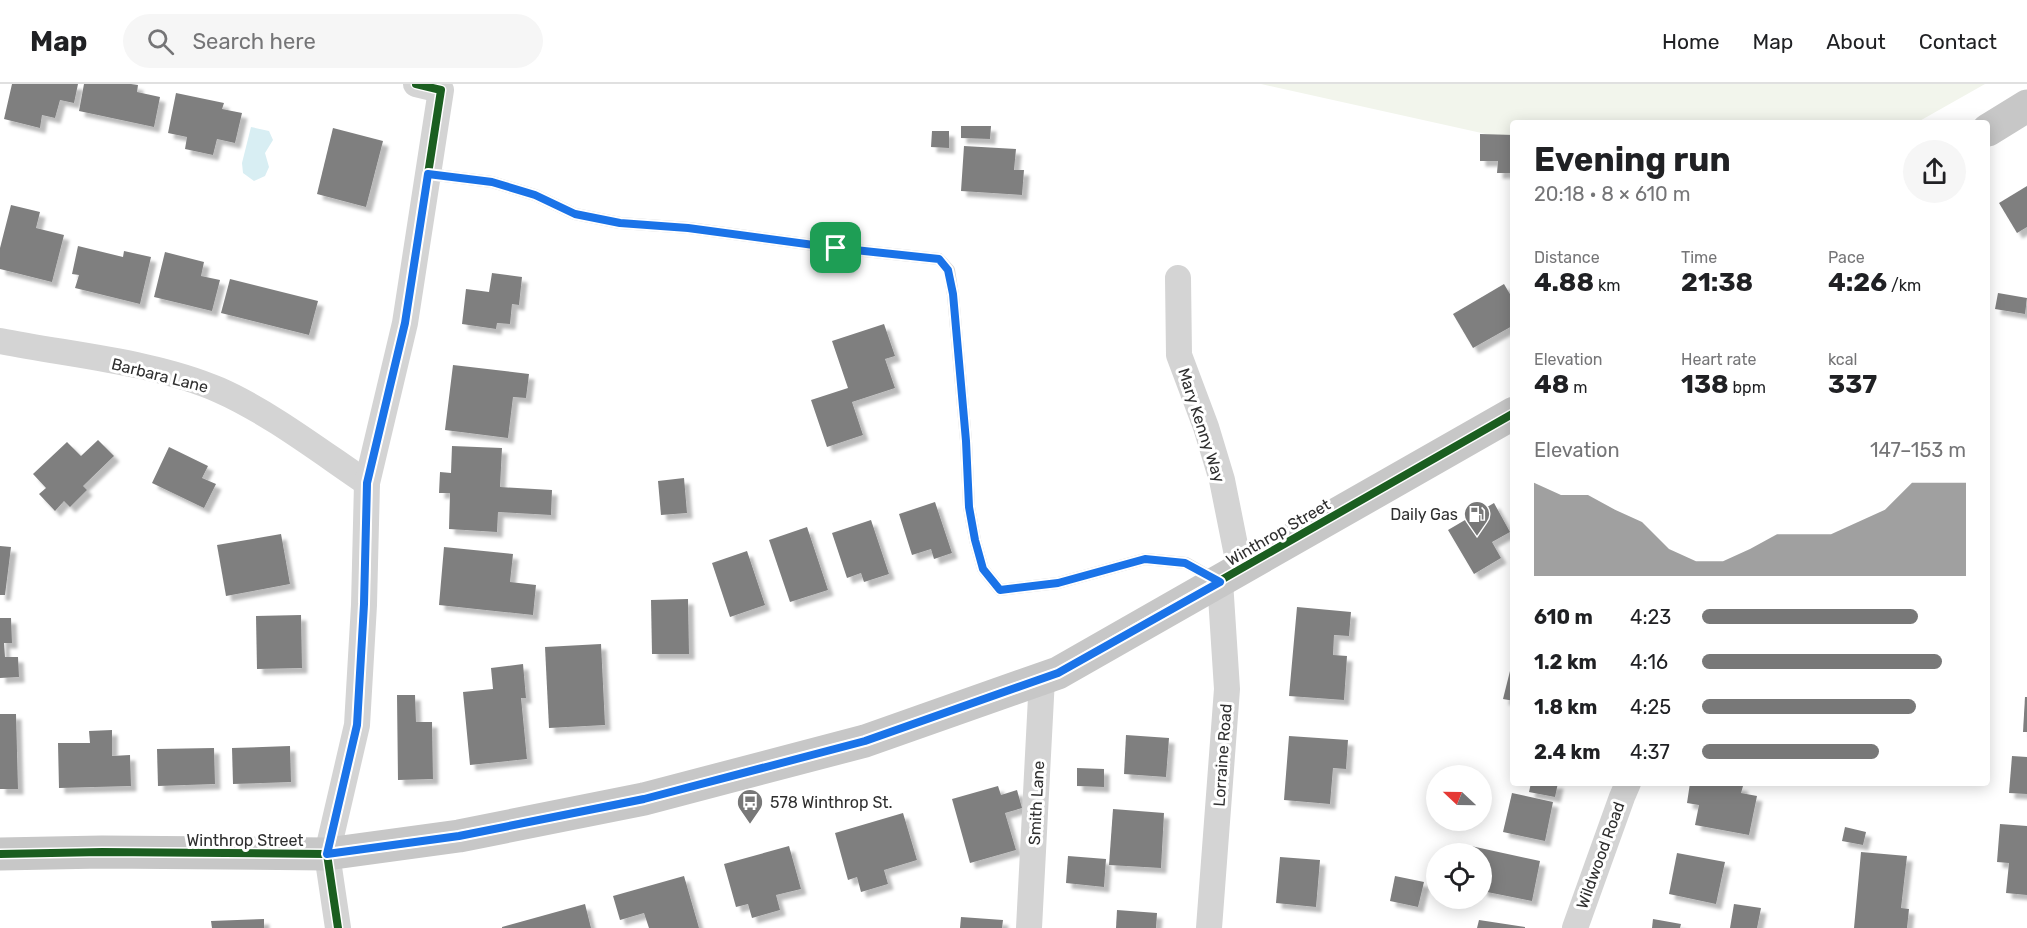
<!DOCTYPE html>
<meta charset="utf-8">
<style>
:root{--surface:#fff;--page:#f6f6f6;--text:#202124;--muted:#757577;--line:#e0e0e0;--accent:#787878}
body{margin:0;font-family:Rubik,sans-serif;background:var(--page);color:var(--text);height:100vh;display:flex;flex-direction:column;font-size:22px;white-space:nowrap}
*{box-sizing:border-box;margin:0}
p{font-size:20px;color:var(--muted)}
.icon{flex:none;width:33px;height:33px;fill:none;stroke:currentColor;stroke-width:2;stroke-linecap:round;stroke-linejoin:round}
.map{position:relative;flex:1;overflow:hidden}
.details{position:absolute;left:1510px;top:36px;width:480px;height:666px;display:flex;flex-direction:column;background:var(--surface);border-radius:6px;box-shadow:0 3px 15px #0003}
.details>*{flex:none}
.needle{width:39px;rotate:292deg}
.fabs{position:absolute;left:1426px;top:681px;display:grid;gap:12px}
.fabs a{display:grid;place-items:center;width:66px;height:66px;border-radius:50%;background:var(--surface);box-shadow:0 3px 15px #0003;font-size:30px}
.pin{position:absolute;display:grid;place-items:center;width:51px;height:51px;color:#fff;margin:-26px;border-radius:12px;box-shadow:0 3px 9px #0006}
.round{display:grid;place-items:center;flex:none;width:63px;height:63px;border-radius:32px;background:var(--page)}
.headline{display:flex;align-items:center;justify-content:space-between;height:102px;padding:0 24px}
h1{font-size:33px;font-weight:700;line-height:45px}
.metrics{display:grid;grid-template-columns:repeat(3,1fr);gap:9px;height:102px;padding:6px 24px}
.metrics div{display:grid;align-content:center}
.metrics b{font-size:26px;font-weight:700}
.metrics small{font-size:16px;font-weight:400}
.metrics p{font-size:16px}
.chart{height:168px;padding:12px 24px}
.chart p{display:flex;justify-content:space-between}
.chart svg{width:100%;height:108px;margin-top:6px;fill:var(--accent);opacity:.7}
ul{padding:0 24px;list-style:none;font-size:20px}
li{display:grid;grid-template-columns:96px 72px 1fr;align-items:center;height:45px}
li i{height:15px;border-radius:8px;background:var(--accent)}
header{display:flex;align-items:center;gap:36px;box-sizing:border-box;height:84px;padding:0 30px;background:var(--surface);border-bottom:2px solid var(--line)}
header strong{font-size:28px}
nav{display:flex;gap:33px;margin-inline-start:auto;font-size:21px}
.search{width:420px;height:54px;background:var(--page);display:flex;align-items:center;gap:15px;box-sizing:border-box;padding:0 21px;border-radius:33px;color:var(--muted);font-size:22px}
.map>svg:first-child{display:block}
.green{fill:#f2f5ec}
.water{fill:#d8eef3}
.building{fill:#7f7f7f;filter:url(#shadow)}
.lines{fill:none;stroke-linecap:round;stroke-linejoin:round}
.lane{stroke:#d4d4d4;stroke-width:12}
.street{stroke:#d4d4d4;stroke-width:26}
.primary{stroke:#c7c7c7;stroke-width:33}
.cycleway-casing{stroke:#fff;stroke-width:11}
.cycleway{stroke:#1b5e20;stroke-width:8}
.route-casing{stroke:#fff;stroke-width:12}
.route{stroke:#1a73e8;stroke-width:8}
.labels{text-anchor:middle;stroke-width:6;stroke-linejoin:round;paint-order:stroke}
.street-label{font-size:16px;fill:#2f2f2f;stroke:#fff}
.poi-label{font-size:16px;fill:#2f2f2f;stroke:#fff;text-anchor:end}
</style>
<header>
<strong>Map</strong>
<div class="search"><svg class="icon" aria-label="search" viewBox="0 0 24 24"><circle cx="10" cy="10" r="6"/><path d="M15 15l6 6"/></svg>Search here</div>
<nav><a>Home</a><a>Map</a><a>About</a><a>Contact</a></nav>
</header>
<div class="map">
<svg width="2027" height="844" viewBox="0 0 2027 844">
<defs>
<filter id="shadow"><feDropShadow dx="5.5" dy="5.5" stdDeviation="1.5" flood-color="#0004"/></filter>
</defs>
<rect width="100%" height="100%" fill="#fff"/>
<path class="green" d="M1261,0h724l-69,39h-402l-1,17z"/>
<path class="water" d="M251,43l18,4 4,9 -8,13 4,14 -4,9 -11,5 -11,-8 -1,-10z"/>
<g class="building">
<path d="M12,0h66l-4,19 -14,-3 -5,18 -13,-3 -2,13 -36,-9z"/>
<path d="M84,0h47l7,1 -1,7 23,5 -6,30 -75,-16z"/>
<path d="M176,9l48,10 -2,6 20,4 -7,30 -18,-4 -4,16 -28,-6 2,-12 -19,-4z"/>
<path d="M961,42h30l-1,13 -29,-1z"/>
<path d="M333,44l50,13 -17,66 -49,-13z"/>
<path d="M932,47h17v17l-18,-1z"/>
<path d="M1480,50l34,1v38h-17l1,-12h-18z"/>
<path d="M964,62l52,3 -2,21h10l-2,25 -61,-4z"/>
<path d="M2027,102v41l-10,6 -18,-30z"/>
<path d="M11,121l29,7 -4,16 28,7 -12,47 -52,-13v-21z"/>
<path d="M78,162l45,11 1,-6 27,6 -11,47 -65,-16 4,-13 -7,-1z"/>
<path d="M165,168l39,10 -3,14 19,4 -8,31 -58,-14z"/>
<path d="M492,189l30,4 -3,28 -7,-1 -2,20 -13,-1 -1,6 -34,-5 4,-35 23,3z"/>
<path d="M230,195l88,22 -9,34 -88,-22z"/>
<path d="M1504,200l10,17v24l-41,23 -20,-34z"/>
<path d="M1998,209l29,5 -2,16 -30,-5z"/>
<path d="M884,240l11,32 -10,3 10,29 -43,14 11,33 -36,12 -16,-47 37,-12 -16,-47z"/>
<path d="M453,281l76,9 -3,24 -13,-1 -5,41 -63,-8z"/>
<path d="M98,356l16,16 -31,30 4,4 -17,17 -6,-6 -9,10 -16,-17 7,-6 -13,-14 34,-32 14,14z"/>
<path d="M452,362l50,2 -2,39 52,3 -1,25 -53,-3 -1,20 -48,-3 1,-36h-11l1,-21 11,1z"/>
<path d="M169,363l39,19 -6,12 14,6 -12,24 -52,-25z"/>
<path d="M684,394l3,35 -26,2 -3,-34z"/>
<path d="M935,418l17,51 -18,6 -3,-10 -19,6 -13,-41z"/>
<path d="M1494,419l16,29 -18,10 9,16 -27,16 -26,-44z"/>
<path d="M871,436l18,54 -25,8 -3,-9 -14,5 -15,-45z"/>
<path d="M807,443l21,63 -38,12 -21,-62z"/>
<path d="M281,450l9,50 -64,12 -9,-51z"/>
<path d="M0,462l11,1 -6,48h-5z"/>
<path d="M444,463l69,7 -3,28 26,3 -3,30 -94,-10z"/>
<path d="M747,467l18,54 -35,12 -18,-54z"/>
<path d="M688,515l1,55h-37l-1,-54z"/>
<path d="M1297,523l54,5 -2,24 -15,-1 -1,20 14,1 -3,44 -55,-4z"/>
<path d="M301,531l1,53 -45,1 -1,-53z"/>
<path d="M0,534h11l1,25h-8l1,14h13l1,20 -19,1z"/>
<path d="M601,560l4,81 -56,3 -4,-81z"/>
<path d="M1513,575h1v42l-11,-2z"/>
<path d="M523,580l3,34h-5l6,61 -57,6 -7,-73 30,-3 -2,-21z"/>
<path d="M397,611h18l1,27h16l1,57 -35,1z"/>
<path d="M2025,613h2v35h-4z"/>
<path d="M0,630h16l2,75h-18z"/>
<path d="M112,646v26l18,-1 1,31 -72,2 -1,-45h32l-1,-12z"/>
<path d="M1126,651l43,3 -3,39 -42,-3z"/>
<path d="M1289,652l59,4 -2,29 -13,-1 -3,36 -46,-4z"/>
<path d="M290,662l1,36 -58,2 -1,-36z"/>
<path d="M214,664l1,36 -57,2 -1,-37z"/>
<path d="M2012,672l15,1v37l-18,-1z"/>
<path d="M1077,684l27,1v18l-27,-1z"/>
<path d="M1531,699h27l-3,14 -26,-5z"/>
<path d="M1690,699h38l15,3 -2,7 16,3 -8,39 -54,-10 4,-20 -12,-2z"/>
<path d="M998,702l3,9 16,-5 5,18 -17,5 11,37 -46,13 -18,-64z"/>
<path d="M1512,709l41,9 -8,39 -42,-9z"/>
<path d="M1113,725l51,4 -3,55 -52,-3z"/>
<path d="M903,729l14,47 -33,10 4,14 -27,8 -4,-15 -9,3 -13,-47z"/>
<path d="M2000,740l27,2v69l-21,-2 3,-30 -12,-1z"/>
<path d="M1845,743l21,5 -3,13 -21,-4z"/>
<path d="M789,762l12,43 -25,6 4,15 -28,8 -4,-14 -12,3 -12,-43z"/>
<path d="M1471,762l69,15 -8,40 -50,-10v-37h-12z"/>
<path d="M1861,768l46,4 -6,52 8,1 -2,19h-53z"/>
<path d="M1677,769l48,9 -9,42 -47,-10z"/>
<path d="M1068,772l38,3 -2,28 -38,-4z"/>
<path d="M1280,773l40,3 -4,47 -40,-4z"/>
<path d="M684,792l15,52h-50l-5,-15 -24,7 -7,-24z"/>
<path d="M1395,792l29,6 -6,25 -28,-6z"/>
<path d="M585,820l6,24h-89v-1z"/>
<path d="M1734,820l27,4 -4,20h-27z"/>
<path d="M1117,826l40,3 -1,15h-40z"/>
<path d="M961,833l42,3 -1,8h-42z"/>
<path d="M264,835v9h-52l-1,-7z"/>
<path d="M1653,835l28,5 -1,4h-28z"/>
<path d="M1479,836l46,7v1h-48z"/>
</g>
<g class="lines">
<path class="lane" d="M428,90l64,8 43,13 40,19 45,9 69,5 147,20 103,11 10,11 4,25 13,146 3,66 6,33 8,29 17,21 58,-7 87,-24 41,4 30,17"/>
<g class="street">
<path d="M1178,194l1,77 27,72 16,53 18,90"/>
<path d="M0,257c70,14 155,21 219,49 50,22 102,62 148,93"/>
<path d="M338,844l-11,-74 30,-129 7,-120 3,-122 38,-160 36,-233 -25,-6"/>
<path d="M1029,844l13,-250"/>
<path d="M1209,844l18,-239 -7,-108"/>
<path d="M1575,844l47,-131 6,-14"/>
</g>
<g class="primary">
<path d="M1988,46l39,-24"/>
<path d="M0,770l102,-2 225,2 132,-18 185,-37 221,-58 193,-68 456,-260"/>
</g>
<g class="cycleway-casing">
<g id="cycleway">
<path d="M0,770l102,-2 225,2 132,-18 185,-37 221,-58 193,-68 456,-260"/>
<path d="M338,844l-11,-74 30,-129 7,-120 3,-122 38,-160 36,-233 -25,-6"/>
</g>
</g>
<use href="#cycleway" class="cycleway"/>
</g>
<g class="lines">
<g class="route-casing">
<path id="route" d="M428,90l64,8 43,13 40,19 45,9 68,5 148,20 103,11 9,11 5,24 13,147 3,66 6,33 8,29 17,21 58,-7 87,-24 40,4 35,19 -162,91 -193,68 -221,58 -185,37 -132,18 30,-129 7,-121 3,-121 38,-160z"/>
</g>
<use href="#route" class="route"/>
</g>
<defs>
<g id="fuel-pin" transform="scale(1.35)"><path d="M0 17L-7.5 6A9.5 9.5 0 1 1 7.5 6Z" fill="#787878" stroke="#fff"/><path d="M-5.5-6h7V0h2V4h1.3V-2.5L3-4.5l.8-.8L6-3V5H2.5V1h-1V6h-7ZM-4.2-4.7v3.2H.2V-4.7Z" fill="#fff"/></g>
<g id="bus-pin" transform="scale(1.35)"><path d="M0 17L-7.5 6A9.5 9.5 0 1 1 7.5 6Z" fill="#787878" stroke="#fff"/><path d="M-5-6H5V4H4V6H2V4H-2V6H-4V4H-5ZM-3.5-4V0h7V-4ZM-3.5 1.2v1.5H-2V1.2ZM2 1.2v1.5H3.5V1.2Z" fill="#fff"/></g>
</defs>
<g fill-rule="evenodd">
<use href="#fuel-pin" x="1477" y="430"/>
<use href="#bus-pin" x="750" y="718"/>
</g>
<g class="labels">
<g class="street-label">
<text transform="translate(160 291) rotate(14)" y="6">Barbara Lane</text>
<text transform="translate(1202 341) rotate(72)" y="6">Mary Kenny Way</text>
<text transform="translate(1278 448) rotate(-30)" y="6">Winthrop Street</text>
<text transform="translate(1222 671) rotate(-86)" y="6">Lorraine Road</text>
<text transform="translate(1036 719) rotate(-87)" y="6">Smith Lane</text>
<text x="245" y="762">Winthrop Street</text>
<text transform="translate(1600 771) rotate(-70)" y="6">Wildwood Road</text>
</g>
<g class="poi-label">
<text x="1458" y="436">Daily Gas</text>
<text x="770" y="724" text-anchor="start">578 Winthrop St.</text>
</g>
</g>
</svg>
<div class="fabs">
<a><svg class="needle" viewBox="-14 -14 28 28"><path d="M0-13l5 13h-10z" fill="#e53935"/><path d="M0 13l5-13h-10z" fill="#757577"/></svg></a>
<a><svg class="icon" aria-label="locate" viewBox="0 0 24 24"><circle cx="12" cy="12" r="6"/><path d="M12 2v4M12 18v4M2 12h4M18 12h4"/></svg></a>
</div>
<div class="pin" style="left:836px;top:164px;background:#1e9e55"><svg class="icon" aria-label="arrive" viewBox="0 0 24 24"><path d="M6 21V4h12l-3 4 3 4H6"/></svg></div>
<section class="details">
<div class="headline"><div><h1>Evening run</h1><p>20:18 · 8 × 610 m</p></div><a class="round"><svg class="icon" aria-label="share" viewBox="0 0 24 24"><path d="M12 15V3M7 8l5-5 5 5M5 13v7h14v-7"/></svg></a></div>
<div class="metrics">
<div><p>Distance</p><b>4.88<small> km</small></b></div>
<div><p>Time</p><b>21:38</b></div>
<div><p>Pace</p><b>4:26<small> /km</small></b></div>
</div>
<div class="metrics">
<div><p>Elevation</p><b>48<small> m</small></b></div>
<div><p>Heart rate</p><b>138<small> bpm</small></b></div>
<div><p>kcal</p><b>337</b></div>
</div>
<div class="chart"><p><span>Elevation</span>147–153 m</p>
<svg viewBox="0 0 160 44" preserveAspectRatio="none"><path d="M0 44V6L10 11L20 11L30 17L40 22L50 33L60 38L70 38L80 33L90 27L100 27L110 27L120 22L130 17L140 6L150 6L160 6V44z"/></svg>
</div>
<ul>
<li><b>610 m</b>4:23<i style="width:82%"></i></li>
<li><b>1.2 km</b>4:16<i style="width:91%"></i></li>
<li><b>1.8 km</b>4:25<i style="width:81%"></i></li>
<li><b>2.4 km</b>4:37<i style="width:67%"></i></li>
</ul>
</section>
</div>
